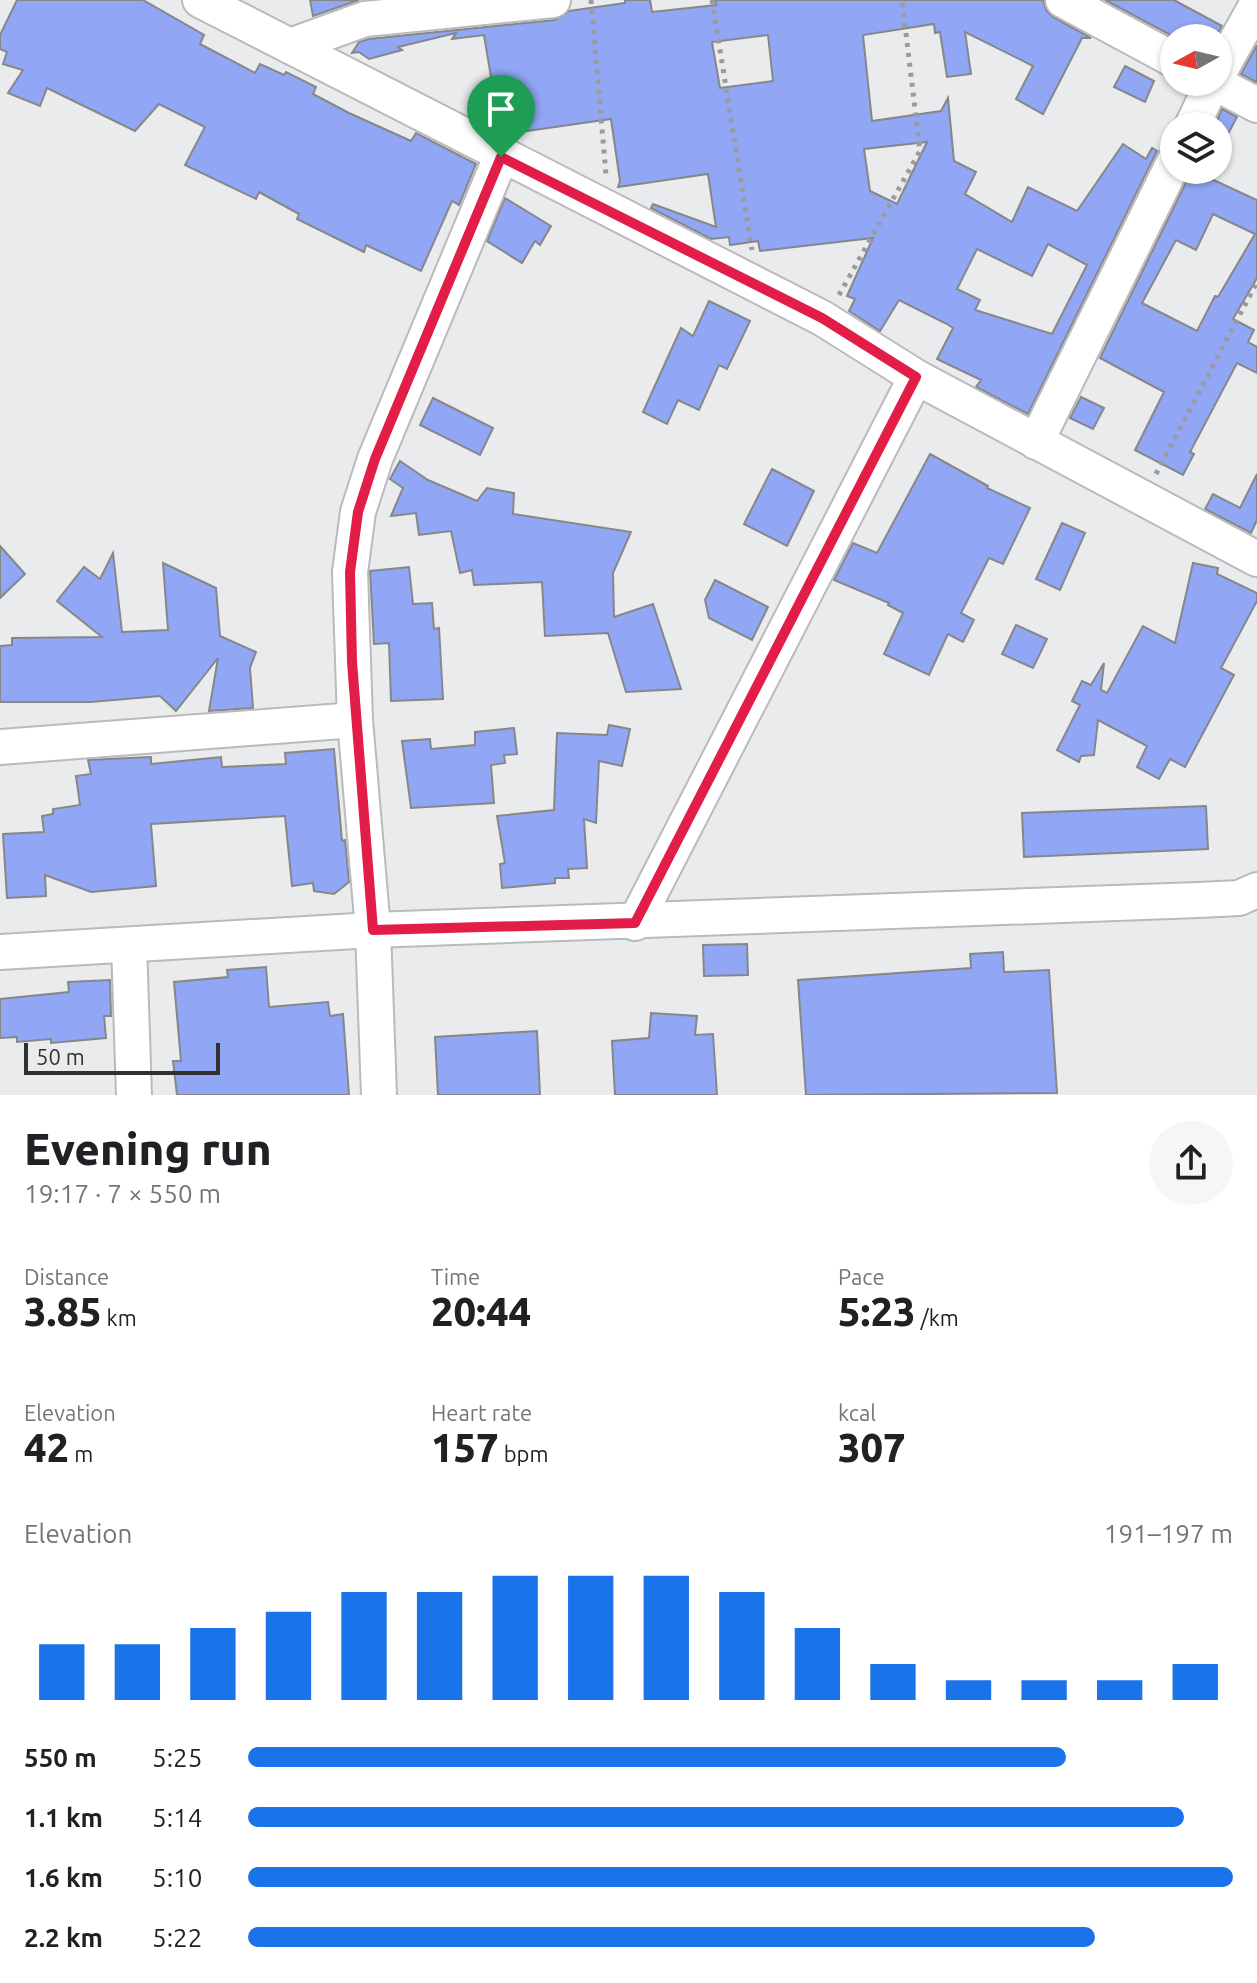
<!DOCTYPE html>
<meta charset="utf-8">
<style>
:root{--surface:#fff;--page:#f6f6f6;--text:#202124;--muted:#757577;--accent:#1a73e8}
body{margin:0;font-family:Ubuntu,sans-serif;background:var(--page);color:var(--text);height:100vh;display:flex;flex-direction:column;font-size:30px;white-space:nowrap}
*{box-sizing:border-box;margin:0}
p{font-size:26px;color:var(--muted)}
.icon{flex:none;width:44px;height:44px;fill:none;stroke:currentColor;stroke-width:2;stroke-linecap:round;stroke-linejoin:round}
.map{position:relative;height:1095px;overflow:hidden}
.drawer{display:flex;flex-direction:column;background:var(--surface);flex:1}
.drawer>*{flex:none}
.needle{width:52px;rotate:262deg}
.controls{position:absolute;left:1160px;top:24px;display:grid;gap:16px}
.controls a{display:grid;place-items:center;width:72px;height:72px;border-radius:50%;background:var(--surface);box-shadow:0 2px 6px #0004;font-size:40px}
.scale{position:absolute;left:24px;bottom:20px;width:196px;box-sizing:border-box;padding-left:8px;border:4px solid #313132;border-top:0;font-size:22px;line-height:28px;white-space:nowrap;color:#313132;-webkit-text-stroke:6px #eaebed;paint-order:stroke}
.pin{position:absolute;display:grid;place-items:center;width:68px;height:68px;color:#fff;margin:-82px -34px;border-radius:50% 50% 50% 0;rotate:-45deg;box-shadow:0 0 8px #0007}
.pin .icon{rotate:45deg}
.round{display:grid;place-items:center;flex:none;width:84px;height:84px;border-radius:42px;background:var(--page)}
.summary{display:flex;align-items:center;justify-content:space-between;height:136px;padding:0 24px}
h1{font-size:44px;font-weight:800;line-height:60px}
.metrics{display:grid;grid-template-columns:repeat(3,1fr);gap:12px;height:136px;padding:8px 24px}
.metrics div{display:grid;align-content:center}
.metrics b{font-size:40px;font-weight:800}
.metrics small{font-size:22px;font-weight:400}
.metrics p{font-size:22px}
.chart{height:224px;padding:16px 24px}
.chart p{display:flex;justify-content:space-between}
.chart svg{width:100%;height:144px;margin-top:8px;stroke:var(--accent);stroke-width:6}
ul{padding:0 24px;list-style:none;font-size:26px}
li{display:grid;grid-template-columns:128px 96px 1fr;align-items:center;height:60px}
li i{height:20px;border-radius:10px;background:var(--accent)}
.map>svg:first-child{display:block}
.building{fill:#91a6f4;stroke:#868789;stroke-width:2;fill-rule:evenodd}
.lines{fill:none;stroke-linecap:round;stroke-linejoin:round}
.minor-casing{stroke:#b9babc;stroke-width:38}
.path{stroke:#9a9b9c;stroke-width:5;stroke-dasharray:4 6;stroke-linecap:butt}
.minor{stroke:#fff;stroke-width:34}
.route-casing{stroke:#fff;stroke-width:16}
.route{stroke:#e11d48;stroke-width:10}
</style>
<div class="map">
<svg width="1257" height="1095" viewBox="0 0 1257 1095">
<rect width="100%" height="100%" fill="#eaebed"/>
<g class="building">
<path d="M17,0h126l61,35 -4,9 55,29 5,-9 24,11 2,-3 30,15 -3,7 36,19 62,28 5,-8 60,31 -17,41 -7,-4 -31,70 -55,-26 -2,7 -67,-33 2,-5 -40,-22 -3,7 -71,-34 20,-38 -46,-23 -24,27 -88,-43 -7,18 -32,-13 15,-23 -20,-6 4,-12 -7,-3v-14z"/>
<path d="M310,0h49l-46,16z"/>
<path d="M625,0h25l2,12 64,-7 -1,-5h328l3,10 7,7 38,21h-9l-39,76 -27,-15 17,-33 -68,-34 6,42 -24,3 -7,-45 -5,1 -1,-9 -71,11 9,86 69,-10 7,-13 6,63 22,11 -11,22 47,28 16,-35 49,24 46,-67 23,15 6,-11 5,3 -129,263 -52,-27 5,-7 -44,-21 16,-31 -6,-4 -48,-24 -19,31 -31,-20 6,-12 -8,-3 26,-58 -113,13 -2,-10 -28,4 -1,-8 -18,2 -60,-31 2,-4 63,23 -8,-53 -90,13 2,-6 -9,-62 -105,15 -6,-3 -16,-96 -32,4 4,-6 -58,14 4,3 -33,9 -10,-7 -7,1 7,-11 10,-3 186,-19 14,-9 56,-8zM768,35l5,46 -53,7 -8,-46zM927,142l-30,62 -27,-13 -6,-42zM1048,244l39,21 -35,69 -77,-24 5,-10 -23,-11 20,-40 55,27z"/>
<path d="M1105,0h69l48,26 -7,12h-39z"/>
<path d="M1257,45v34l-1,3 -15,-8z"/>
<path d="M1125,66l29,15 -9,21 -31,-15z"/>
<path d="M1222,109l15,8 -19,36v-35z"/>
<path d="M1192,170l65,30v78l-24,41 21,11 -6,12 9,5v26l-20,-10 -47,89 4,2 -11,21 -48,-25 29,-58 -64,-34zM1213,214l42,20 -37,63 -3,-1 -18,35 -55,-28 34,-63 20,10z"/>
<path d="M505,198l46,28 -11,19 -5,-4 -13,22 -35,-22z"/>
<path d="M709,301l41,20 -23,48 -8,-4 -20,45 -21,-10 -11,24 -24,-12 38,-84 12,8z"/>
<path d="M1081,397l23,11 -11,21 -23,-11z"/>
<path d="M433,398l60,30 -13,27 -60,-30z"/>
<path d="M930,454l58,32 -1,2 43,20 -27,56 -14,-6 -28,55 13,7 -11,22 -15,-8 -19,41 -45,-21 19,-41 -15,-8 1,-2 -55,-23 19,-37 24,10z"/>
<path d="M400,461l28,19 49,21 10,-13 27,5 -1,21 118,18 -18,41 1,44 39,-13 28,85 -55,3 -18,-59 -63,3 -3,-54 -68,3 -2,-15 -12,3 -9,-42 -32,4 -3,-22 -25,3 12,-28 -13,-9z"/>
<path d="M772,469l42,22 -27,55 -43,-22z"/>
<path d="M1257,474v46l-6,13 -46,-24 8,-15 27,14z"/>
<path d="M1062,523l23,10 -25,57 -24,-11z"/>
<path d="M0,546l25,28 -25,24z"/>
<path d="M113,553l9,79 46,-2 -5,-67 53,25 4,48 36,16 -6,16 3,40 -44,3 9,-53 -42,53 -16,-15 -69,6h-91v-56l12,-1v-7l90,-1 -45,-36 27,-34 16,12z"/>
<path d="M1193,563l25,5 -1,6 40,19v8l-36,67 13,7 -49,92 -15,-8 -11,20 -22,-12 10,-21 -49,-26 -4,35 -13,1 -2,6 -22,-12 23,-45 -8,-4 10,-20 9,4 13,-22 -3,27 6,3 36,-67 32,17z"/>
<path d="M409,567l4,37 19,-1 2,26 5,-1 4,71 -52,2 -2,-58 -15,1 -4,-73z"/>
<path d="M715,580l53,27 -16,33 -43,-22 -4,-18z"/>
<path d="M1016,625l31,14 -14,29 -31,-14z"/>
<path d="M609,725l21,4 -8,37 -23,-5 -3,62 -12,-4 3,49 -19,1 1,9h-14v5l-53,5 -2,-24 5,-1 -8,-47 57,-6 3,-77 50,2z"/>
<path d="M514,728l3,26 -13,1 1,8 -14,2 3,38 -83,5 -9,-67 28,-2 1,10 44,-4v-13z"/>
<path d="M334,749l8,92 3,-1 4,42 -15,12 -20,-3 -1,-8 -21,3 -7,-70 -134,8 5,62 -65,6 -46,-17 1,21 -39,2 -4,-64 41,-2 -2,-16 11,-2v-5l27,-4 -4,-29 15,-2 -3,-14 63,-3v7l70,-7 1,10 64,-3 -1,-11z"/>
<path d="M1206,806l2,43 -184,8 -2,-44z"/>
<path d="M747,944l1,31 -44,1 -1,-31z"/>
<path d="M1003,952l1,20 45,-2 8,123 -251,2 -8,-115 173,-12 -1,-14z"/>
<path d="M266,967l3,40 59,-5 2,14 13,-2 6,81h-172l-4,-34h8l-7,-79 54,-5 -1,-7z"/>
<path d="M110,980l1,36h-7l2,22 -55,5v-4l-34,3v-5l-17,1v-39l69,-7 -1,-10z"/>
<path d="M651,1013l46,3 -2,19 18,-1 4,61h-102l-3,-54 37,-3z"/>
<path d="M537,1031l3,64h-102l-3,-58z"/>
</g>
<g class="lines">
<g class="minor-casing">
<g id="minor">
<path d="M200,0l622,318 94,59 341,182"/>
<path d="M1063,0l111,60"/>
<path d="M290,46l75,-27 188,-19"/>
<path d="M1218,74l39,-70"/>
<path d="M1192,126l21,-44 44,23"/>
<path d="M1036,442l138,-280"/>
<path d="M0,747l355,-27"/>
<path d="M635,923l281,-546"/>
<path d="M129,945l5,150"/>
<path d="M0,952l373,-22 825,-30 41,-2 18,-8"/>
<path d="M379,1095l-6,-165 -18,-210 -5,-148 8,-60 17,-53 126,-302"/>
</g>
</g>
<g class="path">
<path d="M591,0l15,175"/>
<path d="M712,0l40,250"/>
<path d="M839,295l81,-144 -18,-151"/>
<path d="M1156,474l101,-192"/>
</g>
<use href="#minor" class="minor"/>
</g>
<g class="lines">
<g class="route-casing">
<path id="route" d="M501,157l321,161 94,59 -281,546 -262,7 -21,-268 -2,-90 8,-60 17,-53z"/>
</g>
<use href="#route" class="route"/>
</g>
</svg>
<div class="controls">
<a><svg class="needle" viewBox="-14 -14 28 28"><path d="M0-13l5 13h-10z" fill="#e53935"/><path d="M0 13l5-13h-10z" fill="#757577"/></svg></a>
<a><svg class="icon" aria-label="layers" viewBox="0 0 24 24"><path d="M12 4l9 5-9 5-9-5zM3 14l9 5 9-5"/></svg></a>
</div>
<div class="scale">50 m</div>
<div class="pin" style="left:501px;top:157px;background:#1e9e55"><svg class="icon" aria-label="arrive" viewBox="0 0 24 24"><path d="M6 21V4h12l-3 4 3 4H6"/></svg></div>
</div>
<section class="drawer">
<div class="summary"><div><h1>Evening run</h1><p>19:17 · 7 × 550 m</p></div><a class="round"><svg class="icon" aria-label="share" viewBox="0 0 24 24"><path d="M12 15V3M7 8l5-5 5 5M5 13v7h14v-7"/></svg></a></div>
<div class="metrics">
<div><p>Distance</p><b>3.85<small> km</small></b></div>
<div><p>Time</p><b>20:44</b></div>
<div><p>Pace</p><b>5:23<small> /km</small></b></div>
</div>
<div class="metrics">
<div><p>Elevation</p><b>42<small> m</small></b></div>
<div><p>Heart rate</p><b>157<small> bpm</small></b></div>
<div><p>kcal</p><b>307</b></div>
</div>
<div class="chart"><p><span>Elevation</span>191–197 m</p>
<svg viewBox="0 0 160 44" preserveAspectRatio="none"><path d="M5 44V27M15 44V27M25 44V22M35 44V17M45 44V11M55 44V11M65 44V6M75 44V6M85 44V6M95 44V11M105 44V22M115 44V33M125 44V38M135 44V38M145 44V38M155 44V33"/></svg>
</div>
<ul>
<li><b>550 m</b>5:25<i style="width:83%"></i></li>
<li><b>1.1 km</b>5:14<i style="width:95%"></i></li>
<li><b>1.6 km</b>5:10<i style="width:100%"></i></li>
<li><b>2.2 km</b>5:22<i style="width:86%"></i></li>
</ul>
</section>
